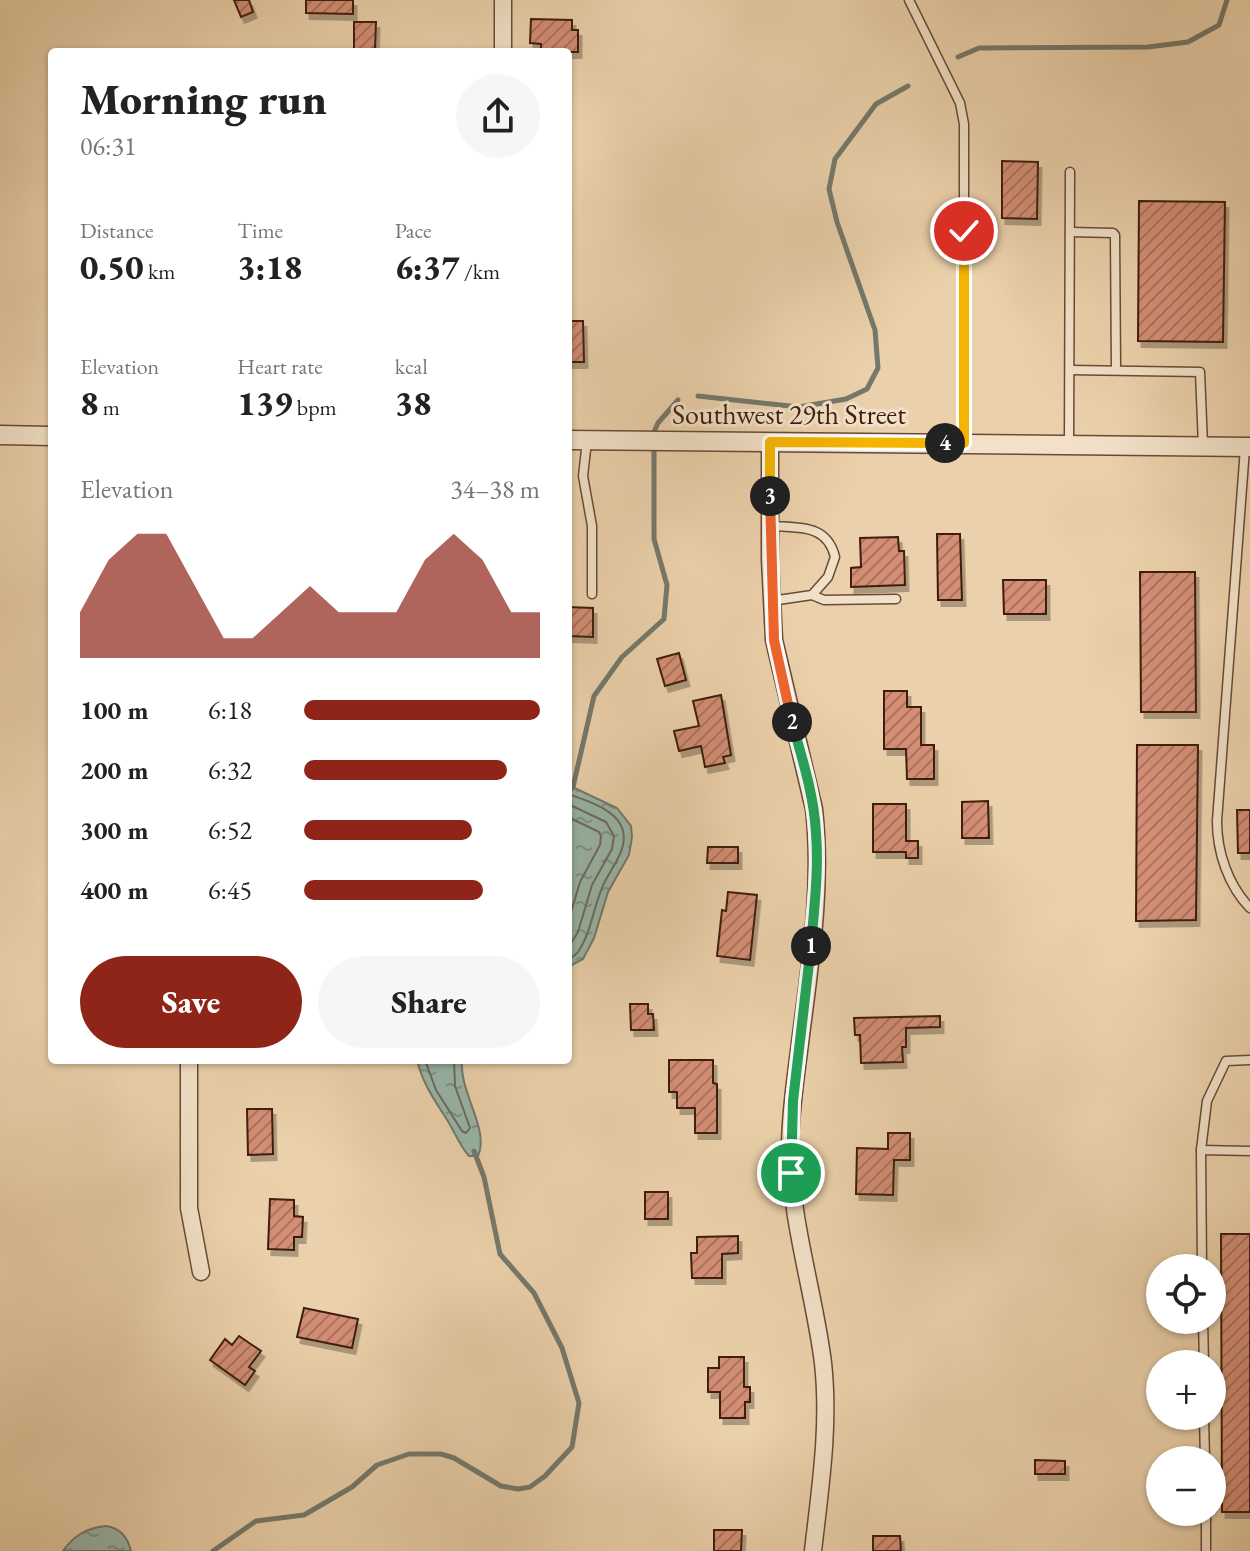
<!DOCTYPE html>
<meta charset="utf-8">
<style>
:root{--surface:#fff;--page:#f6f6f6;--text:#222;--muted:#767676;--accent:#8f2418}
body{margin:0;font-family:"EB Garamond",serif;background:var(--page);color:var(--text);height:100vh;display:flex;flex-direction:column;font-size:30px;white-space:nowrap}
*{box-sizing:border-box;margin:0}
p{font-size:26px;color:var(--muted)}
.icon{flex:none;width:44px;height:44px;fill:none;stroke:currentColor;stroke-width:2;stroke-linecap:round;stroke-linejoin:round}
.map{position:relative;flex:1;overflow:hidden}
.side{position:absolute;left:48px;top:48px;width:524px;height:1016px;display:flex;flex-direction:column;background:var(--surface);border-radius:8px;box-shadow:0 2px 6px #0004}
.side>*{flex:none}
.buttons{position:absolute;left:1146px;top:1254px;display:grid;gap:16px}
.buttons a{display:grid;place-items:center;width:80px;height:80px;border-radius:50%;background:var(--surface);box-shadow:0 2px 6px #0004;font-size:40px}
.pin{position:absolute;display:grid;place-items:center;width:68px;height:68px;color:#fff;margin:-34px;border:4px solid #fff;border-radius:50%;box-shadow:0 2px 8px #0007}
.km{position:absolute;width:40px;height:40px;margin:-20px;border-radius:50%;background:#222;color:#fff;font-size:22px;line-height:40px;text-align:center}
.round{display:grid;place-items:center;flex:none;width:84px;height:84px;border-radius:42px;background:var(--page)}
.headline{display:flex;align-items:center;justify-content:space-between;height:136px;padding:0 32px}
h1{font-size:44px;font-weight:800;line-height:60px}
.stats{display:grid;grid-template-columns:repeat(3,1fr);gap:12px;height:136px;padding:8px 32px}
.stats div{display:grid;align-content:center}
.stats b{font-size:34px;font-weight:800}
.stats small{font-size:22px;font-weight:400}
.stats p{font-size:22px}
.chart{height:224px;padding:16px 32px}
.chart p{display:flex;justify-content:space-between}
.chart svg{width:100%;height:144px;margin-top:8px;fill:var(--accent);opacity:.7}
.cta{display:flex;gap:16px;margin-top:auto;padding:16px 32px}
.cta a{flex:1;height:92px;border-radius:48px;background:var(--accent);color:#fff;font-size:32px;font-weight:800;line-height:92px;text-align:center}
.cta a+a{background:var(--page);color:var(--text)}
ul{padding:0 32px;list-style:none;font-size:26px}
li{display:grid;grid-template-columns:128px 96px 1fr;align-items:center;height:60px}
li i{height:20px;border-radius:10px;background:var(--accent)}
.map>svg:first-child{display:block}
.water{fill:url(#water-ripples);stroke:#74796c;stroke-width:2}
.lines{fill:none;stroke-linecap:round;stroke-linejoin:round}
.shore{stroke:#6c6a5c;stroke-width:2}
.stream{stroke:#74796c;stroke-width:5}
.building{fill:url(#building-hatch);stroke:#3f1d0e;stroke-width:2;filter:url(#shadow)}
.service-casing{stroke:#6a4a35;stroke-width:11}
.minor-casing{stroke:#6a4a35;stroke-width:19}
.tertiary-casing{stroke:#6a4a35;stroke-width:21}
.service{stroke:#f2e1c8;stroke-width:8}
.minor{stroke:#f2e1c8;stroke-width:16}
.tertiary{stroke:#f2e1c8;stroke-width:18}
.split-1-casing{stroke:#fff;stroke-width:16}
.split-2-casing{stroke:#fff;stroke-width:16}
.split-3-casing{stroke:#fff;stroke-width:16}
.split-4-casing{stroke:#fff;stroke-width:16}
.split-5-casing{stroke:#fff;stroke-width:16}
.split-1{stroke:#22a559;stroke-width:10}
.split-2{stroke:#22a559;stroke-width:10}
.split-3{stroke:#f0652b;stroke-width:10}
.split-4{stroke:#f5b400;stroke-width:10}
.split-5{stroke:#f5b400;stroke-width:10}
.labels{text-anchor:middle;stroke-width:6;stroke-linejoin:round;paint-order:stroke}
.street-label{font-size:28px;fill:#3f1d0e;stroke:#f2e1c8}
</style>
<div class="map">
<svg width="1250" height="1551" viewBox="0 0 1250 1551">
<defs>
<pattern id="water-ripples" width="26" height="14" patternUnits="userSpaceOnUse" patternTransform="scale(2)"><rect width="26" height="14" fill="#98b7ab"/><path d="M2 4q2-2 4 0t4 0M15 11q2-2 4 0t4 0" fill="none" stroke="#7d948a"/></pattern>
<pattern id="building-hatch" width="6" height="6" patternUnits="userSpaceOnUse" patternTransform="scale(2)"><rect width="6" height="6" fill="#d38e74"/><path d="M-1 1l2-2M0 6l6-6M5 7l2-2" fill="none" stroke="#ad735e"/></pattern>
<filter id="shadow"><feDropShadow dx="3.5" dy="6" stdDeviation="0" flood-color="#0004"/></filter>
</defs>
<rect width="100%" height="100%" fill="#ebd1ab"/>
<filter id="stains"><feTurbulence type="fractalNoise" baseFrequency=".0025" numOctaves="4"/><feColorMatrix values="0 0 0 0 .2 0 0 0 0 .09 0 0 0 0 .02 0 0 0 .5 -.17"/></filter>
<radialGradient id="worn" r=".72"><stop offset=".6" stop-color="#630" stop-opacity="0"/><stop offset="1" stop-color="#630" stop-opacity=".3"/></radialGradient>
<g class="water">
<path d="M568,785l49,23 14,18 1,11 -3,18 -21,37 -14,46 -11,21 -15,8z"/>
<path d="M417,1060h45c-3,33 28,69 16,96h-9c-9,-10 -13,-21 -20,-33 -13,-21 -26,-38 -32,-63z"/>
<path d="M106,1526c14,2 22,12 25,25h-68c11,-16 24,-23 43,-25z"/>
</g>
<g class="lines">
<g class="shore">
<path d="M568,794c18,6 50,16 55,37 5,20 -14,39 -21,57 -9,21 -11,45 -24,64 -4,5 -4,4 -10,7"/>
<path d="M568,804l38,18 8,14 -2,13 -20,36 -14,47 -10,16"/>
<path d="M568,817l31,15 2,4 -1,9 -20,37 -12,40"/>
<path d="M425,1060l11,30 26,41 4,2 4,-5 -15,-42 -1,-26"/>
</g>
<g class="stream">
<path d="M958,57l21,-9 169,-1 40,-5 31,-17 8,-25"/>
<path d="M698,396l101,11 47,-8 21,-10 11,-21 -3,-38 -38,-108 -8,-33 6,-30 41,-55 32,-18"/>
<path d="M654,432l4,-9 20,-23"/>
<path d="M568,793l5,-6 21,-91 28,-39 42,-38 3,-34 -13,-46v-88"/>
<path d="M213,1551l43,-30 48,-6 48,-28 25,-22 32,-11h32l13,4 47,28 17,3 12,-2 15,-11 27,-29 7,-44 -17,-55 -28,-55 -34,-39 -16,-77 -10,-26"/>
</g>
</g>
<g class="building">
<path d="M234,0h15l4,12 -12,5z"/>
<path d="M306,0h47v14l-47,-1z"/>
<path d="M531,19l41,1v10h6v22h-37v-8l-11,-1z"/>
<path d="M354,22h22l-1,28h-21z"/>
<path d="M1002,161l36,1 -1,57 -35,-1z"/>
<path d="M1139,201l86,1 -2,140 -85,-1z"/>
<path d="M568,321h15l1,41h-16z"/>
<path d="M937,534h23l2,66h-24z"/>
<path d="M898,537l1,14h5l1,34 -54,2v-19l10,-1 -1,-29z"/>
<path d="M1140,572h55l1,140h-55z"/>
<path d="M1003,580h43v34h-42z"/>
<path d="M568,607l25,1v29l-25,-1z"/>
<path d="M679,653l7,27 -21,6 -8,-27z"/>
<path d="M884,691h23v16h14v38h13v34h-27l-1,-30h-22z"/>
<path d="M721,695l10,60 -8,2 2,6 -20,4 -4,-21 -22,5 -5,-20 25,-5 -6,-25z"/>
<path d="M1137,745h61l-2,175 -60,1z"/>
<path d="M988,801l1,37h-27v-36z"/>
<path d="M873,804h33v37h12v17h-12v-6h-33z"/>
<path d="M1237,810h13v43h-12z"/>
<path d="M708,847h30v16h-31z"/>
<path d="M728,892l29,3 -7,65 -33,-4 5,-46 4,1z"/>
<path d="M630,1004h18v10h5l1,16h-23z"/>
<path d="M940,1016v11l-34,1v19h-4l1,15 -42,1 -1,-28h-5l-1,-17z"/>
<path d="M669,1060h44v23l4,1v49h-22v-25h-18v-16h-8z"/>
<path d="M247,1109h25l1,45 -25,1z"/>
<path d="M888,1133h22v27h-16l-1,35 -37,-1 1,-46 31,1z"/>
<rect x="645" y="1192" width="23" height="27"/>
<path d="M270,1199l24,1v16l9,1 -1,20h-8v13l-26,-1z"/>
<path d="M1221,1234h29v278h-28z"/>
<path d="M738,1236v17l-16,1v24h-30l-1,-25h6v-16z"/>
<path d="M304,1308l54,11 -6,29 -55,-11z"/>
<path d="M239,1336l22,15 -12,16 6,4 -10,14 -35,-25 15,-21 7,6z"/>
<path d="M719,1357h25v30h6v15h-5v16h-25v-26h-12v-24h11z"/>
<path d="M1035,1460l30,1v13h-30z"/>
<path d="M714,1530h28l-1,21h-27z"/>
<path d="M873,1536h27l1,15h-28z"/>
</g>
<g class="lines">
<g class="service-casing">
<g id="service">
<path d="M909,0l51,103 4,21v319"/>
<path d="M1070,232l43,1 2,2 1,135"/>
<path d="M1070,370l130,2 3,74"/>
<path d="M587,441l-4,35 9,50v68"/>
<path d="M1069,444l1,-272"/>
<path d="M1245,448l-28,373c0,31 11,64 33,87"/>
<path d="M771,526c28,2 56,-2 64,31l-7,20 -16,18 -41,6"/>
<path d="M812,595l12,5 72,-1"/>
<path d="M1201,1150l6,-49 19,-40 24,-1"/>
<path d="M1202,1268l-1,-118 49,1"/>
<path d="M1203,1320l1,44"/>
<path d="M1204,1416l1,44"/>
<path d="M1206,1512v39"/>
</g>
</g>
<g class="minor-casing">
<g id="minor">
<path d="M503,0v52"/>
<path d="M770,442v117l4,81 40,169c9,80 -5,162 -15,242 -4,32 -9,64 -9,97 0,72 24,143 33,215 7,63 -3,126 -10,188"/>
<path d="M189,1060v148l12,64"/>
</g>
</g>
<g class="tertiary-casing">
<g id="tertiary">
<path d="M0,435l52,1"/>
<path d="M568,440l682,7"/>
</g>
</g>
<use href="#service" class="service"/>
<use href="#minor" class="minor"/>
<use href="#tertiary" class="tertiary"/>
</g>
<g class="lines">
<g class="split-1-casing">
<path id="split-1" d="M791,1173l2,-72 18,-155"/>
</g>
<g class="split-2-casing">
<path id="split-2" d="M792,722c10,36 22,73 24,111 3,38 -2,76 -5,113"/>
</g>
<g class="split-3-casing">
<path id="split-3" d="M770,496l4,144 18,82"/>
</g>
<g class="split-4-casing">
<path id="split-4" d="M770,496v-54l175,1"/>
</g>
<g class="split-5-casing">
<path id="split-5" d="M945,443h19v-212"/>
</g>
<use href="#split-1" class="split-1"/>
<use href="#split-2" class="split-2"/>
<use href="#split-3" class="split-3"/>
<use href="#split-4" class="split-4"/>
<use href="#split-5" class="split-5"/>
</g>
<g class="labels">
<g class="street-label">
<text x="789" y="424">Southwest 29th Street</text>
</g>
</g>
<rect width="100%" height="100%" filter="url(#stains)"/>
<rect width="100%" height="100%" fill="url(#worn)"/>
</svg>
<div class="buttons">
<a><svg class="icon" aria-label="locate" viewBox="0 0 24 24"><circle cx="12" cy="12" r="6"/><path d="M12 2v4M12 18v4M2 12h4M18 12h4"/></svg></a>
<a>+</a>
<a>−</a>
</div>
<div class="pin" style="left:791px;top:1173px;background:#1e9e55"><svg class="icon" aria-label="arrive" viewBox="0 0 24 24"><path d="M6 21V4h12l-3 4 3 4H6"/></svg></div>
<div class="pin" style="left:964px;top:231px;background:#d93025"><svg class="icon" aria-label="check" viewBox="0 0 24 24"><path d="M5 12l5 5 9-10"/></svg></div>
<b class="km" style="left:811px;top:946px">1</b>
<b class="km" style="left:792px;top:722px">2</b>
<b class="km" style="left:770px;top:496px">3</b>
<b class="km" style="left:945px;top:443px">4</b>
<section class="side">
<div class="headline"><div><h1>Morning run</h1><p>06:31</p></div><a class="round"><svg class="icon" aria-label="share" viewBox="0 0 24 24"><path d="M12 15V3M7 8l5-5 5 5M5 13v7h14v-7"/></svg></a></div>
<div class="stats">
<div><p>Distance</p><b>0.50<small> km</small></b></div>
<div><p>Time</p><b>3:18</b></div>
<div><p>Pace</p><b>6:37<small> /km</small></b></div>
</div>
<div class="stats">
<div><p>Elevation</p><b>8<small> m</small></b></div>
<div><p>Heart rate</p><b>139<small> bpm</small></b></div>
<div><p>kcal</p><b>38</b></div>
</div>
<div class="chart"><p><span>Elevation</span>34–38 m</p>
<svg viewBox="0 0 160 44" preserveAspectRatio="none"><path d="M0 44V30L10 14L20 6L30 6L40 22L50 38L60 38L70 30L80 22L90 30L100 30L110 30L120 14L130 6L140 14L150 30L160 30V44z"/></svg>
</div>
<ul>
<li><b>100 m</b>6:18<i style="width:100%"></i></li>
<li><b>200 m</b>6:32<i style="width:86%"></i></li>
<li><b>300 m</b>6:52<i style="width:71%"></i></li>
<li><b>400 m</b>6:45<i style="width:76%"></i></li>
</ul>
<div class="cta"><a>Save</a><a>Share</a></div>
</section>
</div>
